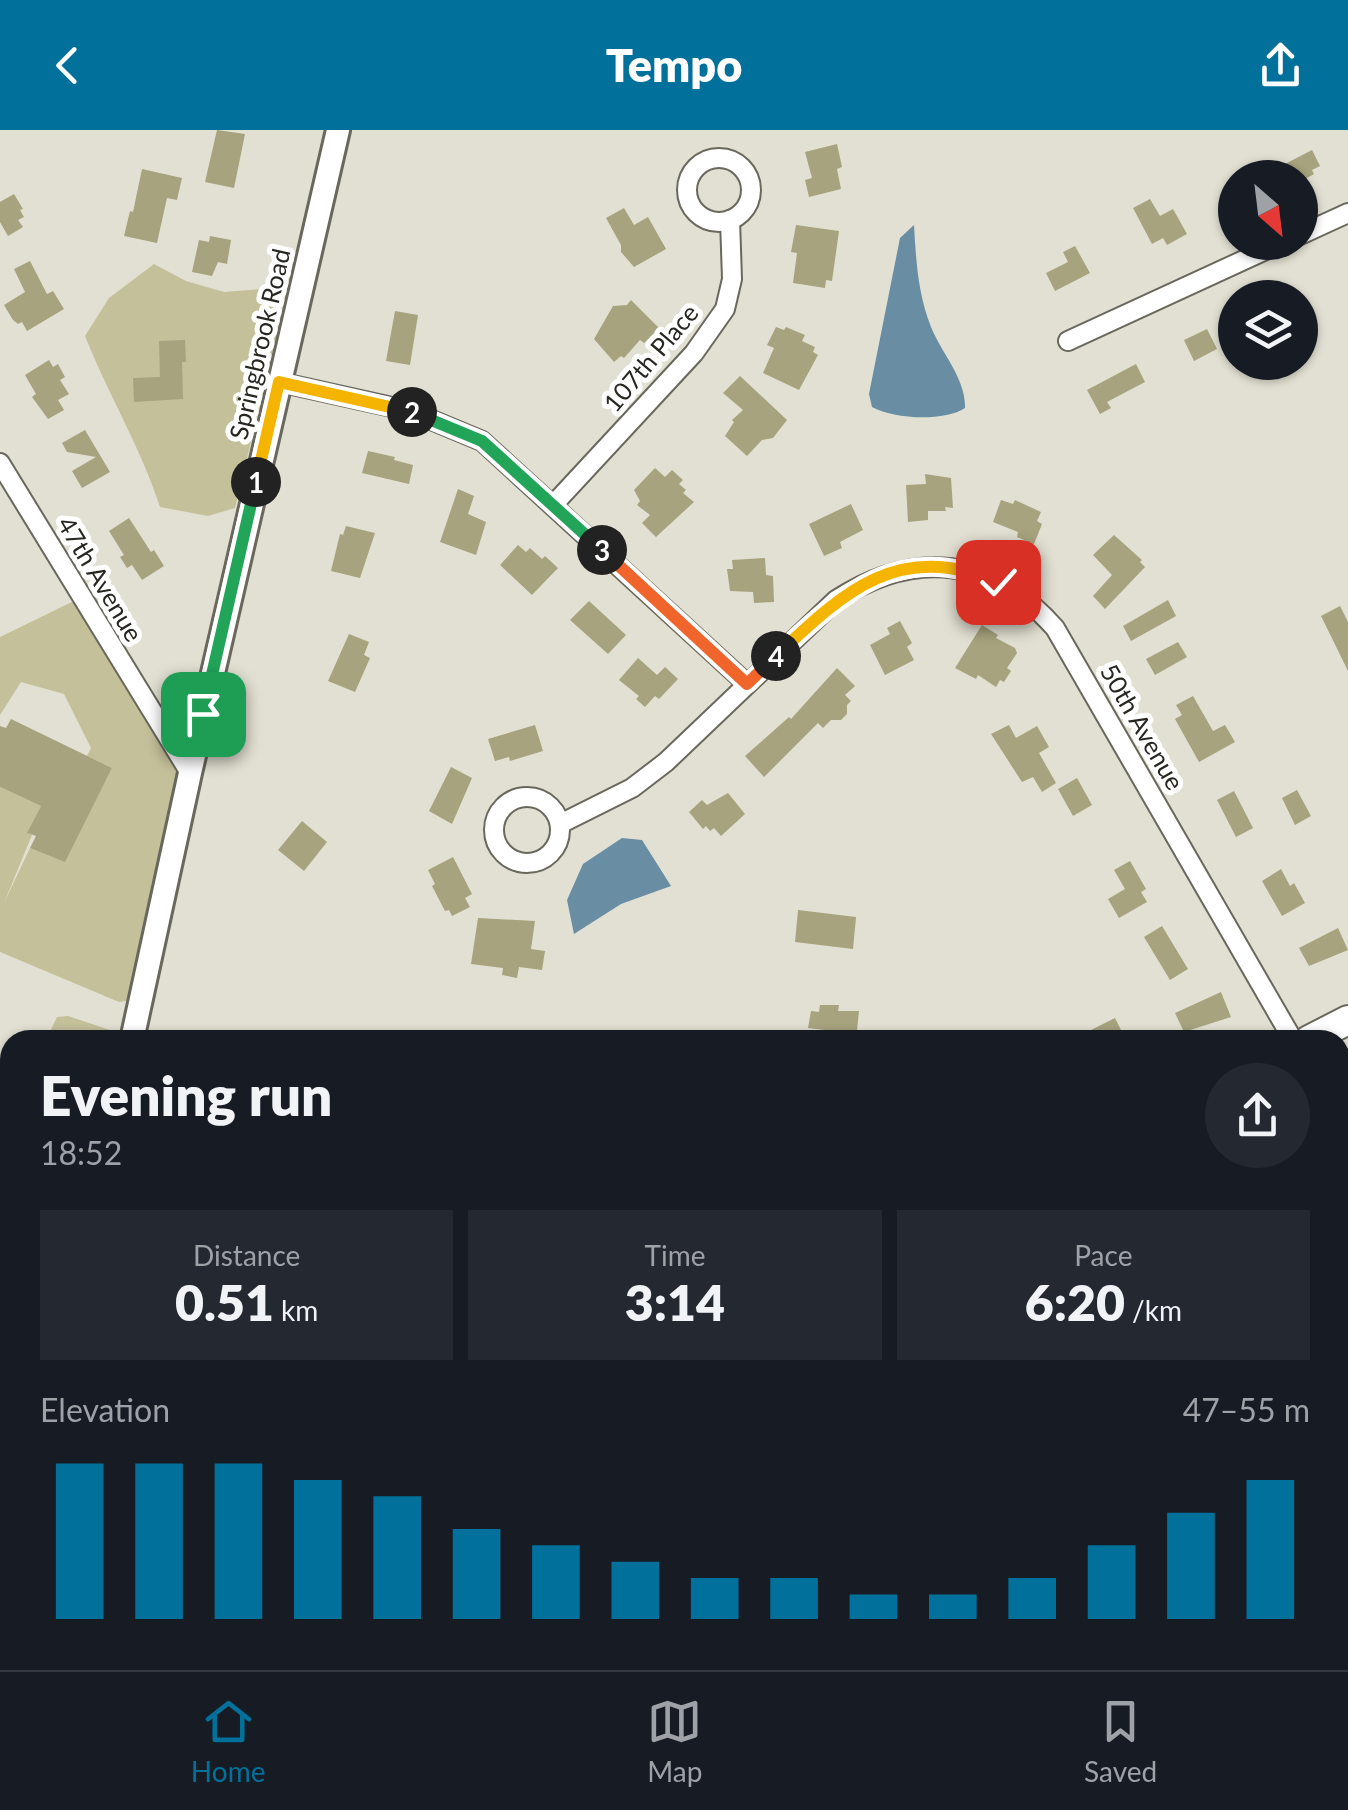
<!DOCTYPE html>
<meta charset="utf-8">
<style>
:root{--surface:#171b24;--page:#242831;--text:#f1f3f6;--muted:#9ea1a6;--line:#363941;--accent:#01719c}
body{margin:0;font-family:Lato,sans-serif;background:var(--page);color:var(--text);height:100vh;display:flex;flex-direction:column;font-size:38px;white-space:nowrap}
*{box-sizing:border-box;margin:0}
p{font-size:32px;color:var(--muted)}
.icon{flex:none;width:55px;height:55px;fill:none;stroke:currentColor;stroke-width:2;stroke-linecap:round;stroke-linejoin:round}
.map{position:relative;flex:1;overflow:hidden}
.drawer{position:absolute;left:0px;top:900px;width:1350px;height:640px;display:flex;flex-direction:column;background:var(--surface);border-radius:30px 30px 0 0;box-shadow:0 2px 8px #0004}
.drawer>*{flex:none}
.needle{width:65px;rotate:152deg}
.controls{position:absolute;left:1218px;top:30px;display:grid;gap:20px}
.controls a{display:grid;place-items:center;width:100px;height:100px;border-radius:50%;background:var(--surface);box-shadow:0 2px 8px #0004;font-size:50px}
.pin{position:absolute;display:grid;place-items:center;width:85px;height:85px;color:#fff;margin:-42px;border-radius:20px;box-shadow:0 5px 15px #0006}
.km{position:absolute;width:50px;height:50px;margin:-25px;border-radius:50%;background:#222;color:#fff;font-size:28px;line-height:50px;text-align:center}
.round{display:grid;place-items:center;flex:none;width:105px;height:105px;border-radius:52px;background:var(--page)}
.headline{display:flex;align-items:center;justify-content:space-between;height:170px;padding:0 40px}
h1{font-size:55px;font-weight:800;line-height:75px}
.figures{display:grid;grid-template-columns:repeat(3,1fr);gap:15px;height:170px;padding:10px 40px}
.figures div{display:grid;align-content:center;border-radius:0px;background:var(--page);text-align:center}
.figures b{font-size:50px;font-weight:800}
.figures small{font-size:28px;font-weight:400}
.figures p{font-size:28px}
.chart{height:280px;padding:20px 40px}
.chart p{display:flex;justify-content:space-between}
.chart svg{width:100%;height:180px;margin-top:10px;stroke:var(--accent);stroke-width:6}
header{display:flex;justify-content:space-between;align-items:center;height:130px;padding:0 40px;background:var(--accent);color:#fff;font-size:45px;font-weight:800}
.tabs{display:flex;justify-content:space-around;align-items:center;height:140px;border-top:2px solid var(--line);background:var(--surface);font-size:28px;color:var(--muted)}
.tabs a{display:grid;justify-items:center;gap:5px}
.tabs .active{color:var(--accent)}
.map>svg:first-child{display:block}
.green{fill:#c4c09a}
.water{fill:#698da3}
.building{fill:#a7a37e}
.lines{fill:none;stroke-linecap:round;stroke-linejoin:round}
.minor-casing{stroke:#6a685c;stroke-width:22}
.tertiary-casing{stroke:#6a685c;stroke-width:28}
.primary-casing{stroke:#6a685c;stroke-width:32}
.minor{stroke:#fff;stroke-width:18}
.tertiary{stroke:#fff;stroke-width:22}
.primary{stroke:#fff;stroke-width:28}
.split-1-casing{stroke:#fff;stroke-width:20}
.split-2-casing{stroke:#fff;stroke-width:20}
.split-3-casing{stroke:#fff;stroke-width:20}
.split-4-casing{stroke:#fff;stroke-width:20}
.split-5-casing{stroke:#fff;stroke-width:20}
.split-1{stroke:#22a559;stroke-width:12}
.split-2{stroke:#f5b400;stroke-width:12}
.split-3{stroke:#22a559;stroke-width:12}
.split-4{stroke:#f0652b;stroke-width:12}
.split-5{stroke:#f5b400;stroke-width:12}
.labels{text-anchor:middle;stroke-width:10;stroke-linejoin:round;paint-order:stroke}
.street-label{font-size:25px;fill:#272621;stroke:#fff}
</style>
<header><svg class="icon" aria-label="back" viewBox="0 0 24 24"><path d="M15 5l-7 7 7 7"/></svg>Tempo<svg class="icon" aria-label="share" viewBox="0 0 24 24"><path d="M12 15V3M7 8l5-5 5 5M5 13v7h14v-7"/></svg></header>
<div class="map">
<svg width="1348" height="1540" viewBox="0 0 1348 1540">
<rect width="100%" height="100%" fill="#e2e0d2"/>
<g class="green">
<path d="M154,134l32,17 38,11 50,-4 8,25 -47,195 -27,8 -48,-9c-19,-59 -52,-113 -75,-171l24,-38z"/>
<path d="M82,467l108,176 -57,227 -14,2 -119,-50v-165l41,19 -13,26 4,3 -28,68 26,-55 34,13 48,-93 -25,-12 4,-8 -27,-54 -43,-12 -21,33v-78z"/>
<path d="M68,886l42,14 9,10h-73l11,-23z"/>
</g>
<g class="water">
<path d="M914,95c2,36 4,69 17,102 11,27 35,52 34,81 -21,14 -72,11 -93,-1l-3,-13 31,-156z"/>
<path d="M622,708l20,2 29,46 -50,18 -47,30 -7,-34 16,-36z"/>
</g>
<g class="building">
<path d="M217,0l28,4 -11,54 -29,-6z"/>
<path d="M837,14l5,23 -5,2 4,20 -32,8 -4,-17 7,-2 -7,-26z"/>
<path d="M1312,20l8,16 -8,4 2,4 -7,4h-18l-6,-13z"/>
<path d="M142,39l40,9 -5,22 -10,-2 -10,45 -33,-7 6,-25 3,1z"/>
<path d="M14,64l9,15 -3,1 4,7 -6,3 5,7 -15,9 -8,-14v-20z"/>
<path d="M1150,69l10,17 13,-7 14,25 -20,11 -4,-7 -11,6 -19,-36z"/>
<path d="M624,78l10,17 14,-8 18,32 -32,18 -13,-15v-7l-15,-27z"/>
<path d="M796,95l43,6 -7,50 -6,-1 -1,8 -32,-5 4,-30 -6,-1z"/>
<path d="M210,106l21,4 -4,24 -9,-2 -6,14 -20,-4 7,-32 10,2z"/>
<path d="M1075,116l15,27 -35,18 -9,-18 22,-11 -5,-10z"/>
<path d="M30,131l17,33 6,-3 11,18 -37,22 -5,-9 -4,2 -5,-4 -9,-15 21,-13 -11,-23z"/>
<path d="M631,170l28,28 -15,15 -4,-3 -16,18 -3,-2 -7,6 -20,-23 19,-33 14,-1z"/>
<path d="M395,181l23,4 -8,50 -24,-4z"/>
<path d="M776,197l8,3 2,-3 19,8 -3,6 13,6 -2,5 5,3 -19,35 -36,-17 11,-25 -7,-3z"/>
<path d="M1207,199l10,20 -23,12 -10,-21z"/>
<path d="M185,210l1,22h-4l1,37 -49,3 -1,-24 27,-1 -1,-36z"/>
<path d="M49,230l4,7 5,-3 7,13 -5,3 9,14 -11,6 6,10 -16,9 -16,-22 4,-3 -11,-19z"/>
<path d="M1136,234l9,18 -38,20 4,6 -11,6 -13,-24z"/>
<path d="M740,246l47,44 -14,18 -11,2 -15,16 -22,-20 9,-14 -2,-2 11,-10 -20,-17z"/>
<path d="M85,300l25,42 -28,16 -10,-17 24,-14 -29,-5 -5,-9z"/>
<path d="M368,321l27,6 -1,3 19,5 -4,19 -47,-11z"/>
<path d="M655,338l10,9 7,-7 11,10 -4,4 7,6 -3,3 11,9 -38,35 -14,-14 8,-8 -13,-10 3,-4 -6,-11z"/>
<path d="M925,344l26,4 2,30 -8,-1 1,4h-18v9l-20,2 -2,-37 20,-1z"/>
<path d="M458,359l16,7 -6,18 18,8 -10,33 -36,-13z"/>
<path d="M1001,370l12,4 2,-4 26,12 -4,9 5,3 -8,20 -17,-7 1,-5 -25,-10z"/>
<path d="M851,374l12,26 -23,12 2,6 -18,8 -15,-32z"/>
<path d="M129,388l22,34 3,-2 10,16 -22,14 -10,-15 -5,3 -7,-11 4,-2 -15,-24z"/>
<path d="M346,396l29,7 -15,45 -29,-7 9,-37 3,1z"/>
<path d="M1114,405l28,25 -2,2 5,5 -40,42 -12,-13 19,-21 -19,-20z"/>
<path d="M518,415l8,7 4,-4 12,11 3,-3 13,12 -26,27 -32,-30z"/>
<path d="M765,428l1,17 7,1 1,26 -20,1 -1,-11 -23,-1 -3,-22h6l-1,-9z"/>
<path d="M1168,470l8,16 -45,25 -8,-15z"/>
<path d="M589,471l37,34 -18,19 -38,-34z"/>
<path d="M1340,476l8,16v49l-27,-55z"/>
<path d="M900,491l12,22 -5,4 7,13 -29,15 -15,-30 20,-11 -3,-6z"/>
<path d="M982,495l16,10 -2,3 19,10 2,5 -10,15 4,3 -7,11 -4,-2 -4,7 -18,-12 -2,4 -21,-11z"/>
<path d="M349,504l20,8 -5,13 6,3 -15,34 -27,-11z"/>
<path d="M1178,512l9,15 -32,18 -9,-16z"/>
<path d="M638,528l19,17 8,-8 13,12 -19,20 -4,-3 -10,11 -9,-8 3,-3 -20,-16z"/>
<path d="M837,538l18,18 -10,9 6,6 -4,4v9l-6,6h-10l-8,8 -5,-5 -54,54 -19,-21 44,-39 2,2z"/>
<path d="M1193,566l20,35 12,-6 10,17 -36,20 -24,-43 7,-4 -6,-10z"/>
<path d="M11,589l101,49 -47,94 -35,-14 6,-12 -9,-3 14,-27 -41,-19v-61l6,2z"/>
<path d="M535,595l8,26 -33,10 -1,-4 -14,4 -7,-22z"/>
<path d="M1009,595l7,13 21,-12 12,21 -10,6 17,30 -14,9 -9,-15 -11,5 -31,-48z"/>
<path d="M451,637l21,11 -20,46 -23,-13z"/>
<path d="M1077,648l15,27 -19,11 -15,-27z"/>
<path d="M1297,660l14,26 -16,9 -13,-27z"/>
<path d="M1234,661l19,37 -17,9 -19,-37z"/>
<path d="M728,663l17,21 -24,22 -7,-8 -4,3 -4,-5 -3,3 -14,-17 13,-12 5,5z"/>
<path d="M302,691l25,21 -23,29 -26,-21z"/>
<path d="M453,727l19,37 -7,4 5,9 -18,9 -3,-6 -4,1 -13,-25 3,-2 -7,-14z"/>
<path d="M1130,731l16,28 -5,3 6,10 -28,16 -11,-19 17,-10 -11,-19z"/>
<path d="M1281,739l9,17 4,-3 11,20 -23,13 -20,-35z"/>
<path d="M798,780l58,7 -3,32 -58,-7z"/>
<path d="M478,788l57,3 -4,28 14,2 -3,19 -23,-3 -2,11 -15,-3 1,-7 -32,-4z"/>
<path d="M1162,796l26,43 -18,11 -26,-43z"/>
<path d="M1338,798l10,22 -39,16 -10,-18z"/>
<path d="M1221,862l10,25 -47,15 -9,-19z"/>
<path d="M820,875h19l-1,6h21l-3,29 -25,-1 1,-6 -8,2 1,-5 -17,-2 3,-17 8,1z"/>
<path d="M1115,888l11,22h-55z"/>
</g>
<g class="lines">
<g class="minor-casing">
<g id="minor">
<circle cx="719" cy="60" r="32"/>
<path d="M1300,105l48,-22"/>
<path d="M1068,211l215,-99"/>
<path d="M279,252l131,29 72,30 265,243"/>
<path d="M0,333l190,310"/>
<path d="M553,375l141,-152 31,-44 7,-30 -2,-59"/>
<circle cx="527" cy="700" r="33"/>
<path d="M560,694l72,-36 34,-26 170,-162c79,-51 156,-43 219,28l238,412"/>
<path d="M1340,977l8,18"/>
<path d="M1340,1023l8,6"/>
<path d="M1340,1112l8,-4"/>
<path d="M731,1530l8,10"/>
<path d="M1068,1530l9,10"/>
<path d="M502,1540l1,-10"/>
<path d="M1138,1540l14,-10"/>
</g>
</g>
<g class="tertiary-casing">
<g id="tertiary">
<path d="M132,910l58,-267 148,-643"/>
<path d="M0,1344l10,-30"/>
<path d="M0,1402l10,83"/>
<path d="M0,1535l10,-46"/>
</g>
</g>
<g class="primary-casing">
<g id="primary">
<path d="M1309,910l39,-20"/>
<path d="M60,1530l10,10"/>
<path d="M0,1535l10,-7"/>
<path d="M166,1540l13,-10"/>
</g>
</g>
<use href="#minor" class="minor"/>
<use href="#tertiary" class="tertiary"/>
<use href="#primary" class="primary"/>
</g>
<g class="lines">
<g class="split-1-casing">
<path id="split-1" d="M203,584l53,-232"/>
</g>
<g class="split-2-casing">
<path id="split-2" d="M256,352l23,-100 133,30"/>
</g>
<g class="split-3-casing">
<path id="split-3" d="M412,282l70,29 120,109"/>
</g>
<g class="split-4-casing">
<path id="split-4" d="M602,420l145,134 29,-28"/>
</g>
<g class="split-5-casing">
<path id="split-5" d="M776,526c69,-65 122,-116 222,-74"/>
</g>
<use href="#split-1" class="split-1"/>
<use href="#split-2" class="split-2"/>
<use href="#split-3" class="split-3"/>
<use href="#split-4" class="split-4"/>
<use href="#split-5" class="split-5"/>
</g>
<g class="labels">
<g class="street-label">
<text transform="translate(260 214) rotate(-77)" y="9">Springbrook Road</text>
<text transform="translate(651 228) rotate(-50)" y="9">107th Place</text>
<text transform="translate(100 449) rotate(59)" y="9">47th Avenue</text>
<text transform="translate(1142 597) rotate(60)" y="9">50th Avenue</text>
</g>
</g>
</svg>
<div class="controls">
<a><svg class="needle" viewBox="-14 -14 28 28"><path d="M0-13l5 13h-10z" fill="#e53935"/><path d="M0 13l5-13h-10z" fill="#9ea1a6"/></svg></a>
<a><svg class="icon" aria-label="layers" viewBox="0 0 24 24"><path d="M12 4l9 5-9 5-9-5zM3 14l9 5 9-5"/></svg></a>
</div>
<div class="pin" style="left:203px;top:584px;background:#1e9e55"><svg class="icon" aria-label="arrive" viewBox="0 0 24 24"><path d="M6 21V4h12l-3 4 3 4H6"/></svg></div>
<div class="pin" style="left:998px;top:452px;background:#d93025"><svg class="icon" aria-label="check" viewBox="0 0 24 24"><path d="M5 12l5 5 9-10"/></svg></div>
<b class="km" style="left:256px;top:352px">1</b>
<b class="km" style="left:412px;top:282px">2</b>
<b class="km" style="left:602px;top:420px">3</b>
<b class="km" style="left:776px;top:526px">4</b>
<section class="drawer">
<div class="headline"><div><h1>Evening run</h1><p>18:52</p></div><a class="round"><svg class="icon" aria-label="share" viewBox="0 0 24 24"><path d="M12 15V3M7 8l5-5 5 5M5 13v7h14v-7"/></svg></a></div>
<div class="figures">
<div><p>Distance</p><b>0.51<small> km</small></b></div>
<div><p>Time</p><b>3:14</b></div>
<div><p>Pace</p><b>6:20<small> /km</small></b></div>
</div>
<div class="chart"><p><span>Elevation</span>47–55 m</p>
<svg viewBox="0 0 160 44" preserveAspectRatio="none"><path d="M5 44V6M15 44V6M25 44V6M35 44V10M45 44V14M55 44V22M65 44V26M75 44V30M85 44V34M95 44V34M105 44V38M115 44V38M125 44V34M135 44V26M145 44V18M155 44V10"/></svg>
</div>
</section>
</div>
<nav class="tabs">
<a class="active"><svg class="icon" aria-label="home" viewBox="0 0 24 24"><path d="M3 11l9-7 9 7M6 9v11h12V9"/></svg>Home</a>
<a><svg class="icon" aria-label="map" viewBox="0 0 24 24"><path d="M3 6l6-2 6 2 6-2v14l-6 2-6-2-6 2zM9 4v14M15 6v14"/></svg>Map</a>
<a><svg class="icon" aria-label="saved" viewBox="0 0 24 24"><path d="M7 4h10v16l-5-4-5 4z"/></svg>Saved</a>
</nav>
